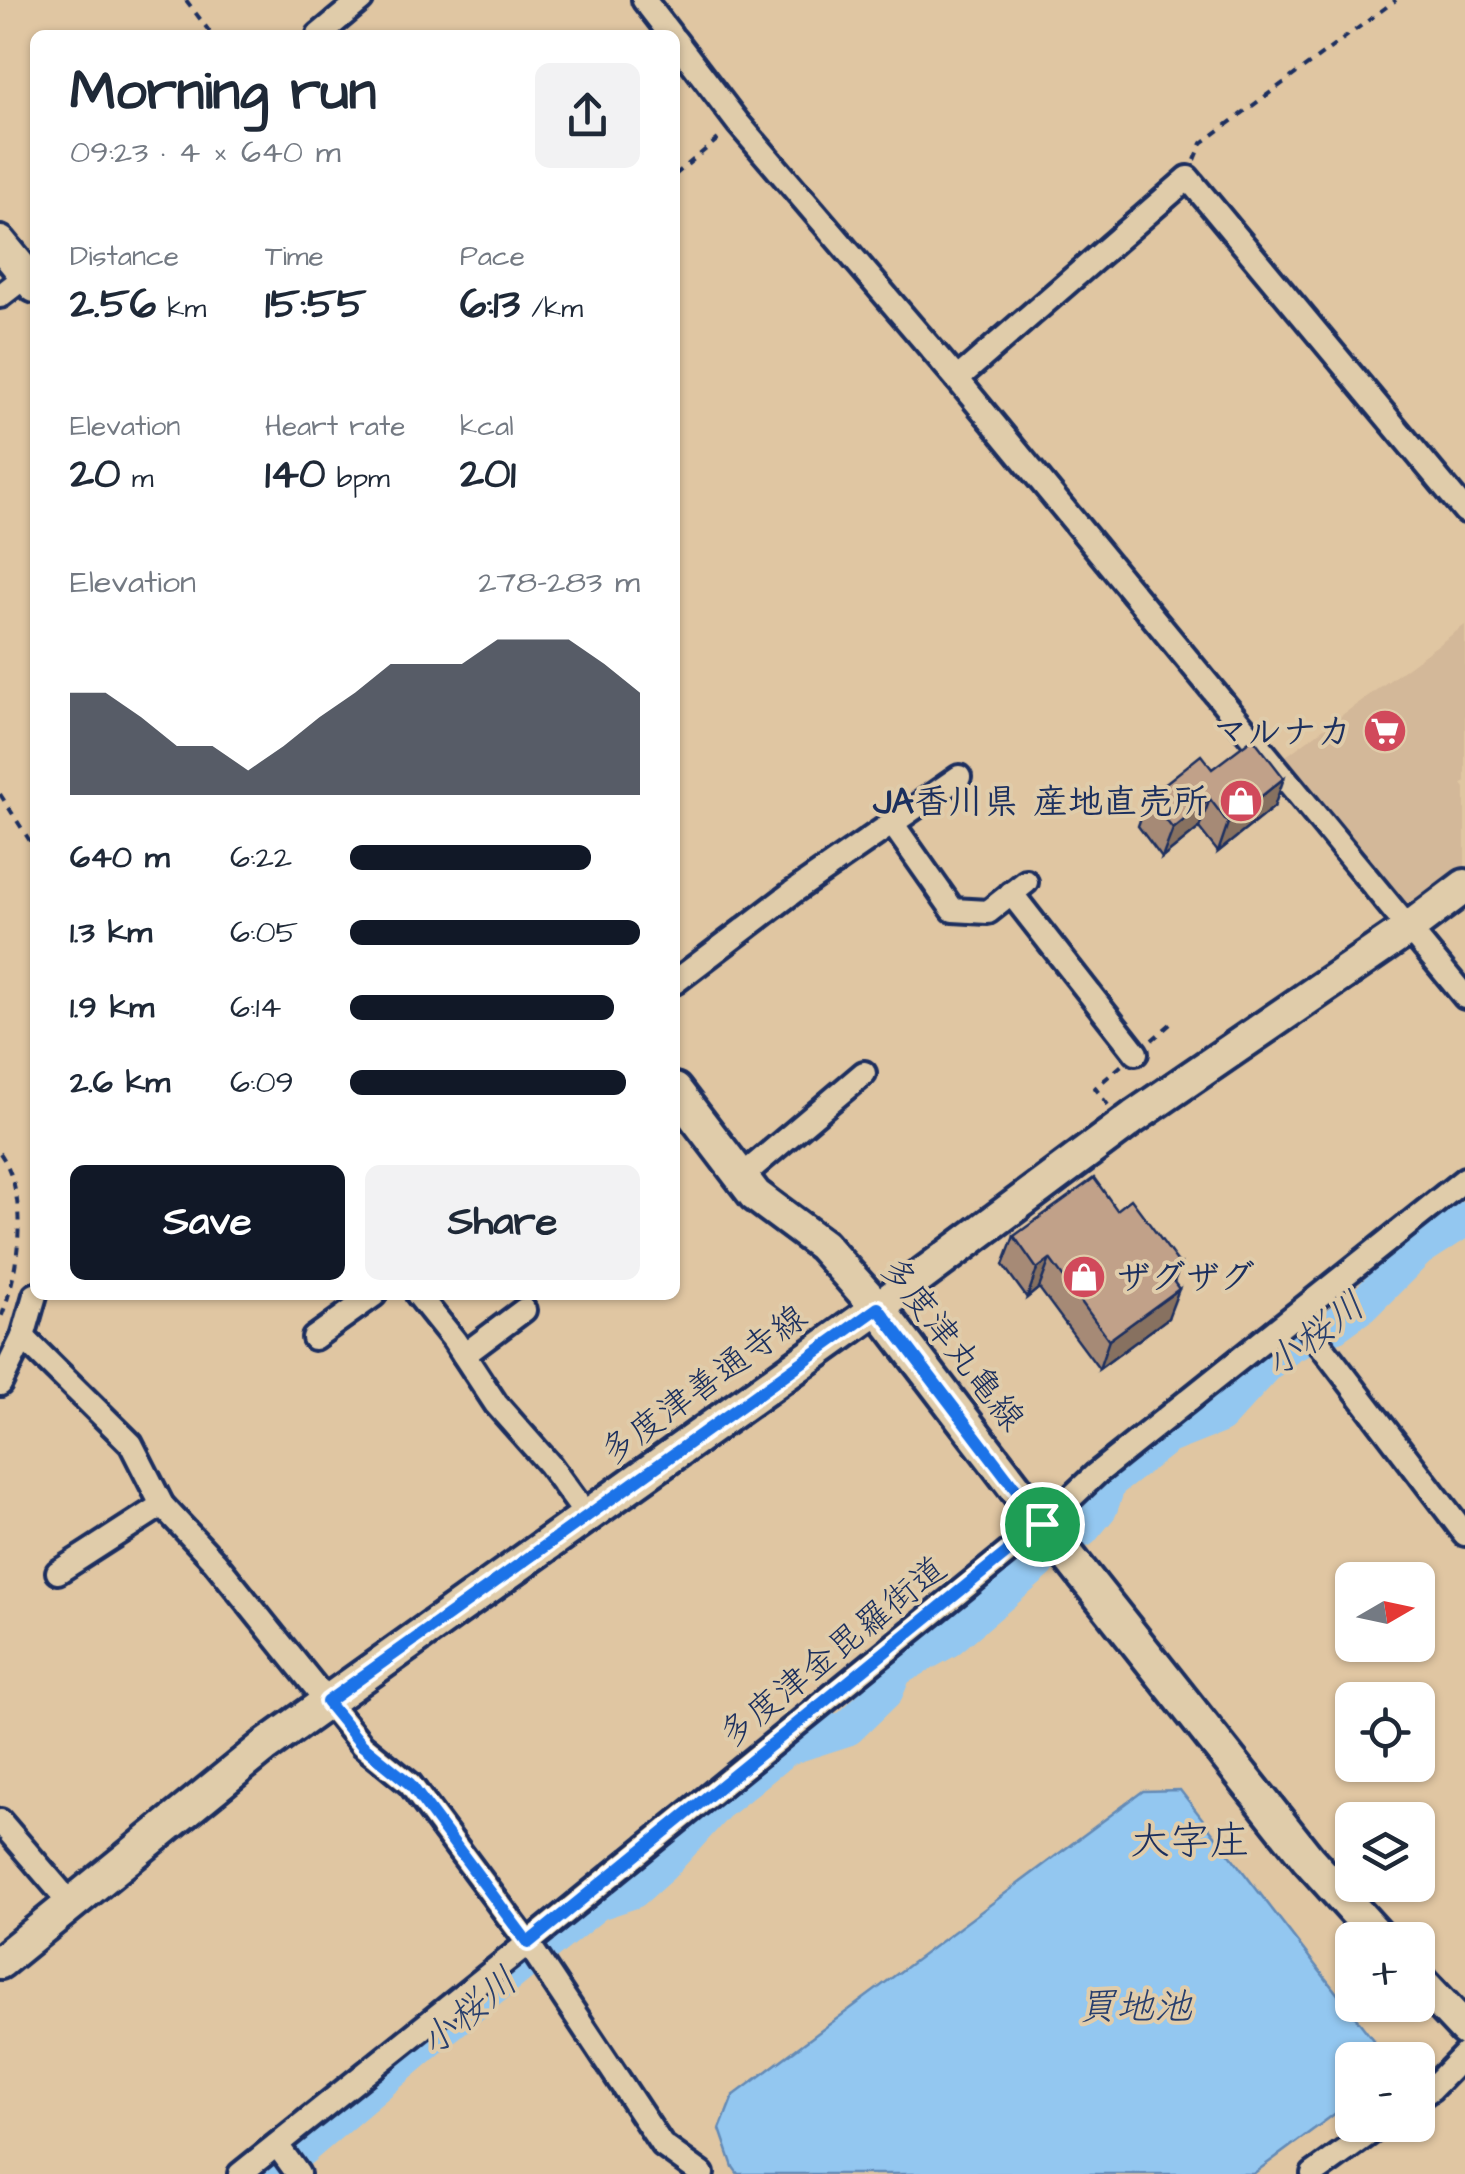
<!DOCTYPE html>
<meta charset="utf-8">
<style>
:root{--surface:#fff;--page:#f2f2f3;--text:#1f2937;--muted:#747a83;--accent:#111827}
body{margin:0;font-family:"Architects Daughter","Klee One",sans-serif;background:var(--page);color:var(--text);height:100vh;display:flex;flex-direction:column;font-size:38px;white-space:nowrap}
*{box-sizing:border-box;margin:0}
p{font-size:32px;color:var(--muted)}
.icon{flex:none;width:55px;height:55px;fill:none;stroke:currentColor;stroke-width:2;stroke-linecap:round;stroke-linejoin:round}
.map{position:relative;flex:1;overflow:hidden}
.panel{position:absolute;left:30px;top:30px;width:650px;height:1270px;display:flex;flex-direction:column;background:var(--surface);border-radius:15px;box-shadow:0 2px 8px #0004}
.panel>*{flex:none}
.needle{width:65px;rotate:81deg}
.fabs{position:absolute;left:1335px;top:1562px;display:grid;gap:20px}
.fabs a{display:grid;place-items:center;width:100px;height:100px;border-radius:15px;background:var(--surface);box-shadow:0 2px 8px #0004;font-size:50px}
.pin{position:absolute;display:grid;place-items:center;width:85px;height:85px;color:#fff;margin:-42px;border:5px solid #fff;border-radius:50%;box-shadow:0 2px 10px #0007}
.round{display:grid;place-items:center;flex:none;width:105px;height:105px;border-radius:15px;background:var(--page)}
.head{display:flex;align-items:center;justify-content:space-between;height:170px;padding:0 40px}
h1{font-size:55px;font-weight:700;line-height:75px}
.figures{display:grid;grid-template-columns:repeat(3,1fr);gap:15px;height:170px;padding:10px 40px}
.figures div{display:grid;align-content:center}
.figures b{font-size:42px;font-weight:700}
.figures small{font-size:28px;font-weight:400}
.figures p{font-size:28px}
.chart{height:280px;padding:20px 40px}
.chart p{display:flex;justify-content:space-between}
.chart svg{width:100%;height:180px;margin-top:10px;fill:var(--accent);opacity:.7}
.cta{display:flex;gap:20px;margin-top:auto;padding:20px 40px}
.cta a{flex:1;height:115px;border-radius:15px;background:var(--accent);color:#fff;font-size:40px;font-weight:700;line-height:115px;text-align:center}
.cta a+a{background:var(--page);color:var(--text)}
ul{padding:0 40px;list-style:none;font-size:32px}
li{display:grid;grid-template-columns:160px 120px 1fr;align-items:center;height:75px}
li i{height:25px;border-radius:12px;background:var(--accent)}
.map>svg:first-child{display:block}
.built{fill:#d3b899}
.water{fill:#93c7f0;stroke:#638ab6;stroke-width:2.5}
.lines{fill:none;stroke-linecap:round;stroke-linejoin:round}
.river{stroke:#93c7f0;stroke-width:35}
.street-casing{stroke:#1b2f5e;stroke-width:30}
.secondary-casing{stroke:#1b2f5e;stroke-width:40}
.path{stroke:#1b2f5e;stroke-width:4;stroke-dasharray:8 8;stroke-linecap:butt}
.street{stroke:#e0ccaa;stroke-width:22}
.secondary{stroke:#e0ccaa;stroke-width:32}
.wall{fill:#a68a76;stroke:#1b2f5e;stroke-width:2.5}
.shaded-wall{fill:#877160;stroke:#1b2f5e;stroke-width:2.5}
.building{fill:#c1a189;stroke:#1b2f5e;stroke-width:2.5}
.route-casing{stroke:#fff;stroke-width:20}
.route{stroke:#1a73e8;stroke-width:12}
.labels{text-anchor:middle;stroke-width:8;stroke-linejoin:round;paint-order:stroke}
.poi-label{font-size:35px;font-weight:bold;fill:#1b2f5e;stroke:#e0ccaa;text-anchor:end}
.street-label{font-size:35px;fill:#1b2f5e;stroke:#e0ccaa}
.water-label{font-size:38px;font-style:italic;fill:#273e6d;stroke:#e0ccaa}
.quarter-label{font-size:40px;fill:#1b2f5e;stroke:#e0ccaa}
</style>
<div class="map">
<svg width="1465" height="2174" viewBox="0 0 1465 2174">
<rect width="100%" height="100%" fill="#e0c6a2"/>
<filter id="ink" filterUnits="userSpaceOnUse"><feTurbulence type="fractalNoise" baseFrequency=".01" numOctaves="2"/><feDisplacementMap in="SourceGraphic" scale="20" xChannelSelector="R" yChannelSelector="G"/><feConvolveMatrix kernelMatrix="1 2 1 2 8 2 1 2 1" color-interpolation-filters="sRGB"/></filter>
<g filter="url(#ink)">
<path class="built" d="M1465,625v156l-3,3 3,4v80l-62,43 -121,-152z"/>
<path class="water" d="M1180,1790l193,250 -1,20h-20v39l-4,5 -95,70h-515l-5,-7 -13,-38 13,-33 410,-305z"/>
<g class="lines">
<g class="river">
<path d="M1082,1530l18,-22 9,-26 58,-45 53,-21 54,-59 19,-13 42,-19 29,-21 55,-55 46,-30"/>
<path d="M272,2174l168,-143 157,-128 36,-12 28,-25 55,-61 70,-57 62,-20 38,-37 9,-21 53,-30 90,-77"/>
</g>
<g class="street-casing">
<g id="street">
<path d="M644,0l27,35"/>
<path d="M319,35l42,-35"/>
<path d="M675,40l63,83 219,256 508,618"/>
<path d="M0,296l35,-27"/>
<path d="M957,379l231,-201 277,333"/>
<path d="M892,823l61,87 35,2 38,-30"/>
<path d="M1011,893l125,160"/>
<path d="M675,982l118,-90 166,-115"/>
<path d="M741,1177l123,-104"/>
<path d="M418,1295l36,45 42,64 53,60 38,52"/>
<path d="M1298,1315l167,219"/>
<path d="M23,1337l108,107 31,61 53,57 147,183 48,39 118,159 134,202 40,29"/>
<path d="M314,1338l60,-43"/>
<path d="M464,1355l60,-45"/>
<path d="M0,1384l23,-47 12,-42"/>
<path d="M58,1572l104,-67"/>
<path d="M0,1821l71,83"/>
<path d="M1418,2098l13,-9 34,-35"/>
<path d="M277,2145l21,29"/>
<path d="M240,2174l288,-231 515,-419 53,-50 369,-295"/>
<path d="M1313,2174l68,-49"/>
</g>
</g>
<g class="secondary-casing">
<g id="secondary">
<path d="M0,243l35,43"/>
<path d="M675,1090l80,105 67,50 56,63 165,216 265,335 73,81"/>
<path d="M0,1962l264,-215 614,-439 256,-191 274,-188 57,-43"/>
<path d="M1418,1979l47,50"/>
</g>
</g>
<g class="path">
<path d="M186,0l26,35"/>
<path d="M1195,160l7,-17 194,-143"/>
<path d="M675,175l48,-40"/>
<path d="M0,794l35,55"/>
<path d="M1152,1040l23,-20"/>
<path d="M1108,1105l-13,-17 27,-23"/>
<path d="M0,1153c30,43 19,121 0,167"/>
</g>
<use href="#street" class="street"/>
<use href="#secondary" class="secondary"/>
</g>
<g class="wall">
<path d="M1212,769l62,38 -56,45 -19,-24 -37,30 -24,-32 10,-29z"/>
<path d="M1117,1210l63,55 -6,17 -6,36 -69,51 -60,-81 -12,10 -24,-33 11,-29z"/>
</g>
<g class="shaded-wall">
<path d="M1284,778l-10,29 -56,45 10,-29z"/>
<path d="M1210,799l-11,29 -37,30 11,-29z"/>
<path d="M1050,1259l-11,29 -12,10 10,-29z"/>
<path d="M1180,1265l-11,29 -1,-20z"/>
<path d="M1179,1289l-11,29 -69,51 10,-29z"/>
</g>
<g class="building">
<path d="M1253,738l31,40 -56,45 -18,-24 -37,30 -25,-32 53,-42 11,14z"/>
<path d="M1094,1178l23,32 14,-11 49,66 -12,9 11,15 -70,51 -59,-81 -13,10 -23,-33z"/>
</g>
</g>
<g class="lines" filter="url(#ink)">
<g class="route-casing">
<path id="route" d="M878,1308l164,216 -514,419 -118,-159 -48,-39 -35,-43z"/>
</g>
<use href="#route" class="route"/>
</g>
<defs>
<g id="supermarket-disc" transform="scale(2.25)"><circle r="9.5" fill="#d1495b" stroke="#e0ccaa"/><path d="M-6-5.5h2.5l.6 2H6L4.5 2H-2.5L-4.4-4H-6ZM-1.5 3.2a1.3 1.3 0 1 0 .1 0ZM3 3.2a1.3 1.3 0 1 0 .1 0Z" fill="#fff"/></g>
<g id="shop-disc" transform="scale(2.25)"><circle r="9.5" fill="#d1495b" stroke="#e0ccaa"/><path d="M-5-2.5h2.3a2.7 3.5 0 0 1 5.4 0H5L5.5 6h-11ZM-1.5-2.5h3a1.5 2.3 0 0 0-3 0Z" fill="#fff"/></g>
</defs>
<g fill-rule="evenodd">
<use href="#supermarket-disc" x="1385" y="731"/>
<use href="#shop-disc" x="1241" y="801"/>
<use href="#shop-disc" x="1084" y="1277"/>
</g>
<g class="labels">
<g class="poi-label">
<text x="1352" y="743">マルナカ</text>
<text x="1208" y="813">JA香川県 産地直売所</text>
<text x="1116" y="1289" text-anchor="start">ザグザグ</text>
</g>
<g class="street-label">
<text transform="translate(953 1343) rotate(52)" y="12">多度津丸亀線</text>
<text transform="translate(703 1384) rotate(-36)" y="12">多度津善通寺線</text>
<text transform="translate(832 1651) rotate(-39)" y="12">多度津金毘羅街道</text>
</g>
<g class="water-label">
<text transform="translate(1314 1334) rotate(-37)" y="13">小桜川</text>
<text x="1135" y="2019">買地池</text>
<text transform="translate(468 2011) rotate(-40)" y="13">小桜川</text>
</g>
<g class="quarter-label">
<text x="1190" y="1854">大字庄</text>
</g>
</g>
</svg>
<div class="fabs">
<a><svg class="needle" viewBox="-14 -14 28 28"><path d="M0-13l5 13h-10z" fill="#e53935"/><path d="M0 13l5-13h-10z" fill="#747a83"/></svg></a>
<a><svg class="icon" aria-label="locate" viewBox="0 0 24 24"><circle cx="12" cy="12" r="6"/><path d="M12 2v4M12 18v4M2 12h4M18 12h4"/></svg></a>
<a><svg class="icon" aria-label="layers" viewBox="0 0 24 24"><path d="M12 4l9 5-9 5-9-5zM3 14l9 5 9-5"/></svg></a>
<a>+</a>
<a>−</a>
</div>
<div class="pin" style="left:1042px;top:1524px;background:#1e9e55"><svg class="icon" aria-label="arrive" viewBox="0 0 24 24"><path d="M6 21V4h12l-3 4 3 4H6"/></svg></div>
<section class="panel">
<div class="head"><div><h1>Morning run</h1><p>09:23 · 4 × 640 m</p></div><a class="round"><svg class="icon" aria-label="share" viewBox="0 0 24 24"><path d="M12 15V3M7 8l5-5 5 5M5 13v7h14v-7"/></svg></a></div>
<div class="figures">
<div><p>Distance</p><b>2.56<small> km</small></b></div>
<div><p>Time</p><b>15:55</b></div>
<div><p>Pace</p><b>6:13<small> /km</small></b></div>
</div>
<div class="figures">
<div><p>Elevation</p><b>20<small> m</small></b></div>
<div><p>Heart rate</p><b>140<small> bpm</small></b></div>
<div><p>kcal</p><b>201</b></div>
</div>
<div class="chart"><p><span>Elevation</span>278–283 m</p>
<svg viewBox="0 0 160 44" preserveAspectRatio="none"><path d="M0 44V19L10 19L20 25L30 32L40 32L50 38L60 32L70 25L80 19L90 12L100 12L110 12L120 6L130 6L140 6L150 12L160 19V44z"/></svg>
</div>
<ul>
<li><b>640 m</b>6:22<i style="width:83%"></i></li>
<li><b>1.3 km</b>6:05<i style="width:100%"></i></li>
<li><b>1.9 km</b>6:14<i style="width:91%"></i></li>
<li><b>2.6 km</b>6:09<i style="width:95%"></i></li>
</ul>
<div class="cta"><a>Save</a><a>Share</a></div>
</section>
</div>
